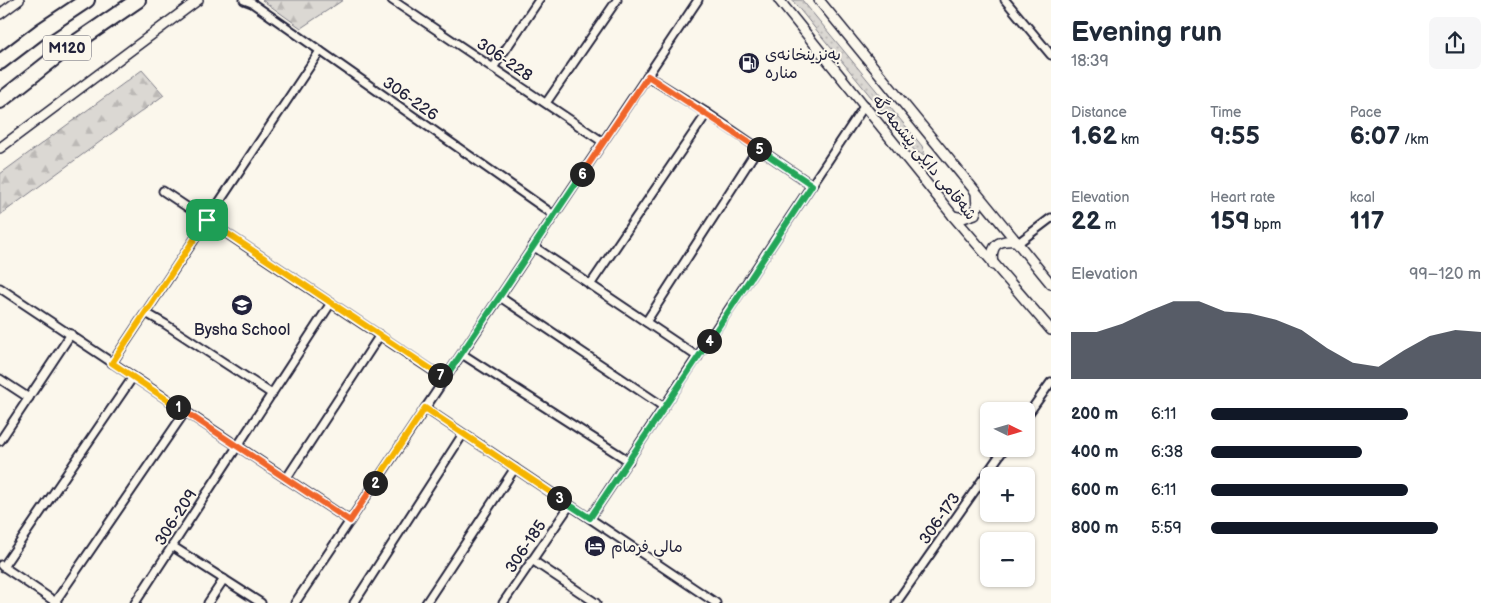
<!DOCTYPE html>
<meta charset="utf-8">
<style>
:root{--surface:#fff;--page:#f6f6f7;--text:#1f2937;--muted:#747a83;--accent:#111827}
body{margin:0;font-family:"Balsamiq Sans","Playpen Sans Arabic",sans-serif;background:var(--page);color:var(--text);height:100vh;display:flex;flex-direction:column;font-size:19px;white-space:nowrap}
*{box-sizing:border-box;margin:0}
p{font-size:16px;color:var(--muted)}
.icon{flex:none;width:28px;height:28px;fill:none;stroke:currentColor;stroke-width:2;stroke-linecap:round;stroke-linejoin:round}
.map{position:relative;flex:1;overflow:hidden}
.drawer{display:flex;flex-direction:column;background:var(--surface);width:450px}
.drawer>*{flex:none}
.needle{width:32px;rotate:95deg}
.fabs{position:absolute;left:980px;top:402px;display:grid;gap:10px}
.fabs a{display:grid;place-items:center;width:55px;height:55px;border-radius:8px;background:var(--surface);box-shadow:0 1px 4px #0004;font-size:25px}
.pin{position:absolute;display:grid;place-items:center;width:42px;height:42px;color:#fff;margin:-21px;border-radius:10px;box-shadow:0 2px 8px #0006}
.km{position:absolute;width:25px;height:25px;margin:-12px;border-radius:50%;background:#222;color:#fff;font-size:14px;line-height:25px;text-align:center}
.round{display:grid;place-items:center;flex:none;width:52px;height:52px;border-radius:8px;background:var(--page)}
.headline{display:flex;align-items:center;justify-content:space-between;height:85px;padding:0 20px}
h1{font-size:28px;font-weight:800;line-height:38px}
.stats{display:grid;grid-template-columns:repeat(3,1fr);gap:8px;height:85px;padding:5px 20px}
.stats div{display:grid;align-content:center}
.stats b{font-size:25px;font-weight:800}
.stats small{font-size:14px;font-weight:400}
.stats p{font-size:14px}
.chart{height:140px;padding:10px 20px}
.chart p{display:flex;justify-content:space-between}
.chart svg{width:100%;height:90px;margin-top:5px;fill:var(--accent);opacity:.7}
ul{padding:0 20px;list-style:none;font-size:16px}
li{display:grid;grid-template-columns:80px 60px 1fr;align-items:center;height:38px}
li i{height:12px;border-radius:6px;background:var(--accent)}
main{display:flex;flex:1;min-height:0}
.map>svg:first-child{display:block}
.grass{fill:url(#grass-dots);stroke:#7e7d87}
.forest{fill:url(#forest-firs);stroke:#7e7d87}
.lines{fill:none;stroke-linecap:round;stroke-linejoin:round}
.minor-casing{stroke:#22223b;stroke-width:11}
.tertiary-casing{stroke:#22223b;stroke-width:12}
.motorway-casing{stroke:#22223b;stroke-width:18}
.minor{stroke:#fbf7ec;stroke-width:7}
.tertiary{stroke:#fbf7ec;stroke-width:9}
.motorway{stroke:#fbf7ec;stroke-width:14}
.split-1-casing{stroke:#fff;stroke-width:10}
.split-2-casing{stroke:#fff;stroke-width:10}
.split-3-casing{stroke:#fff;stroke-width:10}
.split-4-casing{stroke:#fff;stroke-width:10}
.split-5-casing{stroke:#fff;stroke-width:10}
.split-6-casing{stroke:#fff;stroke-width:10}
.split-7-casing{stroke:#fff;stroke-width:10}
.split-8-casing{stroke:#fff;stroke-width:10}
.split-1{stroke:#f5b400;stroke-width:6}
.split-2{stroke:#f0652b;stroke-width:6}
.split-3{stroke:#f5b400;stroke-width:6}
.split-4{stroke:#22a559;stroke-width:6}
.split-5{stroke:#22a559;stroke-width:6}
.split-6{stroke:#f0652b;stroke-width:6}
.split-7{stroke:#22a559;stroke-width:6}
.split-8{stroke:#f5b400;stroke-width:6}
.labels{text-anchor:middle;stroke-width:4;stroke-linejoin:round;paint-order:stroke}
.shield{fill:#fbf7ec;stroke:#636270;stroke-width:1}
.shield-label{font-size:15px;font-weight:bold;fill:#22223b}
.poi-label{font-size:16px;fill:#22223b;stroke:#fbf7ec;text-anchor:start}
.street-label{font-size:16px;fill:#22223b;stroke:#fbf7ec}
</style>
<main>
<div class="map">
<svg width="1051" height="603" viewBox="0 0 1051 603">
<defs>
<pattern id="grass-dots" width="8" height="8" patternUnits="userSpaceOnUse" patternTransform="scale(1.25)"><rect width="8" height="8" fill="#dbd8d3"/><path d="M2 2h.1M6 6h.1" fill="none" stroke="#bcb9b6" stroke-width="1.8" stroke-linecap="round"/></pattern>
<pattern id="forest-firs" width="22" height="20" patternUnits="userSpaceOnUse" patternTransform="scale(1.25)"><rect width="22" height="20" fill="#dbd8d3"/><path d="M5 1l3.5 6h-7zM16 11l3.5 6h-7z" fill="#bcb9b6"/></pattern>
</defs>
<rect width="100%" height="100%" fill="#fbf7ec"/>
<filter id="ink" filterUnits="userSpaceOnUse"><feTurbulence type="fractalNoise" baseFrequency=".02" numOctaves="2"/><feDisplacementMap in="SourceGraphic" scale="10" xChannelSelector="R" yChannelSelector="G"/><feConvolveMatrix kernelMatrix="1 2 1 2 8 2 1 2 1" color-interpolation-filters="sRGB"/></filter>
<g filter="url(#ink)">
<path class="grass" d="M792,0h10l120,146 3,9 -10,-4z"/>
<g class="forest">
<path d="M262,0h81l-42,28z"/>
<path d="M142,70l22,25 -164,120v-41z"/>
</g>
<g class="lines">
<g class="minor-casing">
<g id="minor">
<path d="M244,0l8,3 302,212"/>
<path d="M392,0l211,142"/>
<path d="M1005,0l46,55"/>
<path d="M493,68l46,-68"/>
<path d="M647,76l60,37 105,72"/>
<path d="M546,103l71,-103"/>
<path d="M163,191l282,188"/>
<path d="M1018,243l33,-25"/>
<path d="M533,246l165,111"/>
<path d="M590,285l117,-172"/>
<path d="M0,288l350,233"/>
<path d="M500,297l164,110"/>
<path d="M146,313l19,11 107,70"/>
<path d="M646,322l112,-174"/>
<path d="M462,354l167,107"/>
<path d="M112,363l208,-312"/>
<path d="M0,379l29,19"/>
<path d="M425,408l291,195"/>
<path d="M1026,417l25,-35"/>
<path d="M0,441l71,-107"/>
<path d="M286,479l94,-144"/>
<path d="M590,518l275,-413"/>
<path d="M172,546l89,57"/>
<path d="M532,560l64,43"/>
<path d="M1,565l56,38"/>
<path d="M3,567l130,-190"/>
<path d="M55,602l130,-190"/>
<path d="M135,603l196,-300"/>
<path d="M208,603l16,-24"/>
<path d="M295,603l403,-603"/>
<path d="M354,603l109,-169"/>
<path d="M426,603l89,-135"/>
<path d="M503,603l67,-98"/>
<path d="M896,603l108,-154"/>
</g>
</g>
<g class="tertiary-casing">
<g id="tertiary">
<path d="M779,0l174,216 98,114"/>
<path d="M819,0l232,284"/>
<path d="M0,14l19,-14"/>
<path d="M0,148l198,-148"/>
<path d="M953,216l10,2 12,-4 2,-7 -1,-14"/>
<path d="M993,265c-3,-19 4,-26 23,-24"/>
</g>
</g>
<g class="motorway-casing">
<g id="motorway">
<path d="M0,62l42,-32 45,-30"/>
<path d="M0,101l62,-49 76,-52"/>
</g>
</g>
<use href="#minor" class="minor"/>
<use href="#tertiary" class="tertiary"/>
<use href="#motorway" class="motorway"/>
</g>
</g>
<g class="lines" filter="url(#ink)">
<g class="split-1-casing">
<path id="split-1" d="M178,407l-66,-44 95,-143"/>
</g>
<g class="split-2-casing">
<path id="split-2" d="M178,407l172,114 25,-38"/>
</g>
<g class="split-3-casing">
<path id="split-3" d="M375,483l50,-75 134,90"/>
</g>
<g class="split-4-casing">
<path id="split-4" d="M559,498l31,20 119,-177"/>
</g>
<g class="split-5-casing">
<path id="split-5" d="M709,341l103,-156 -53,-36"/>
</g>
<g class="split-6-casing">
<path id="split-6" d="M582,174l66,-98 111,73"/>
</g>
<g class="split-7-casing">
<path id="split-7" d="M440,375l5,3 137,-204"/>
</g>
<g class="split-8-casing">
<path id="split-8" d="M207,220l233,155"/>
</g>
<use href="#split-1" class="split-1"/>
<use href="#split-2" class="split-2"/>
<use href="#split-3" class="split-3"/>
<use href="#split-4" class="split-4"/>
<use href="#split-5" class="split-5"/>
<use href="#split-6" class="split-6"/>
<use href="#split-7" class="split-7"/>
<use href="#split-8" class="split-8"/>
</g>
<defs>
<g id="fuel-disc" transform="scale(1.125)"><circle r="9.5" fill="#22223b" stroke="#fbf7ec"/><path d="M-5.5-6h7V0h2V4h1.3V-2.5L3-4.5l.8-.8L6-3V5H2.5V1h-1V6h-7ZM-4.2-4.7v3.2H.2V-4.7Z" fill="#fff"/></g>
<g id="school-disc" transform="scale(1.125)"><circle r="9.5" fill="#22223b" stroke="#fbf7ec"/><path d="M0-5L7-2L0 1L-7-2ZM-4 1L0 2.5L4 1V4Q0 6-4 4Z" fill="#fff"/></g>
<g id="hotel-disc" transform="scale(1.125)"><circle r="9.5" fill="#22223b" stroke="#fbf7ec"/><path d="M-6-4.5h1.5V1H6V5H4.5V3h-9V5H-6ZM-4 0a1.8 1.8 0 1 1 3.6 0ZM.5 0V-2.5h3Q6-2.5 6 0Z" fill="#fff"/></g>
</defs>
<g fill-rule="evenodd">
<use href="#fuel-disc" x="749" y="63"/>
<use href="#school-disc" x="242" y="305"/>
<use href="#hotel-disc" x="595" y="546"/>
</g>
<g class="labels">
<rect class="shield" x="43" y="35.5" width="48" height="25" rx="4"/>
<g class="shield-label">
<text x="67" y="53">M120</text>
</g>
<g class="poi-label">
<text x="765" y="60">بەنزینخانەی<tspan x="765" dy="18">منارە</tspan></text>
<text x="242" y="335" text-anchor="middle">Bysha School</text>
<text x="611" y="552">مالى فرمام</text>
</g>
<g class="street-label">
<text transform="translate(505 59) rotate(34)" y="6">306-228</text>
<text transform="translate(411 98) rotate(35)" y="6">306-226</text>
<text transform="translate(925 157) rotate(51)" y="6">شەقامی دایکی پێشمەرگە</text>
<text transform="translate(175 517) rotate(-57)" y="6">306-209</text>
<text transform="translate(939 518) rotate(-55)" y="6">306-173</text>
<text transform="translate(525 546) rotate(-56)" y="6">306-185</text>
</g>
</g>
</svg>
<div class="fabs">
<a><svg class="needle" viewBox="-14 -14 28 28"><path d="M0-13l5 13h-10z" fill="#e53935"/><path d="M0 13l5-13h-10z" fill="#747a83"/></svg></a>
<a>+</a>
<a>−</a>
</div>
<div class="pin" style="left:207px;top:220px;background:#1e9e55"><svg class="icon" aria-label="arrive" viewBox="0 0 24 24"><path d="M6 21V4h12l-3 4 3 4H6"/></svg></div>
<b class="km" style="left:178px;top:407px">1</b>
<b class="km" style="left:375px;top:483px">2</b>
<b class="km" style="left:559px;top:498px">3</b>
<b class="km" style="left:709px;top:341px">4</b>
<b class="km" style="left:759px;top:149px">5</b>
<b class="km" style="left:582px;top:174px">6</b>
<b class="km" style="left:440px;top:375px">7</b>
</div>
<section class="drawer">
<div class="headline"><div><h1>Evening run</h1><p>18:39</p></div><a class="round"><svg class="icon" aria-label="share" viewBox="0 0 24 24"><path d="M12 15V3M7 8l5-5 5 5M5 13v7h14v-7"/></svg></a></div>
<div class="stats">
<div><p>Distance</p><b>1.62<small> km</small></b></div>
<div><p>Time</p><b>9:55</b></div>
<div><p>Pace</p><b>6:07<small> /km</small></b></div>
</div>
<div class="stats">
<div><p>Elevation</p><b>22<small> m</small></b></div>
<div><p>Heart rate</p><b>159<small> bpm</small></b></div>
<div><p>kcal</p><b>117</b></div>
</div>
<div class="chart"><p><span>Elevation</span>99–120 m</p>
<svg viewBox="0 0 160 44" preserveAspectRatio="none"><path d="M0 44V21L10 21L20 17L30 11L40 6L50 6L60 11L70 12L80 15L90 20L100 29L110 36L120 38L130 30L140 23L150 20L160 21V44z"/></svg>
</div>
<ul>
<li><b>200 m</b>6:11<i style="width:73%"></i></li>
<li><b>400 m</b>6:38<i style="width:56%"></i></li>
<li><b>600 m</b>6:11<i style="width:73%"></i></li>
<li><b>800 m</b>5:59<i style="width:84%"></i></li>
</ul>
</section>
</main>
